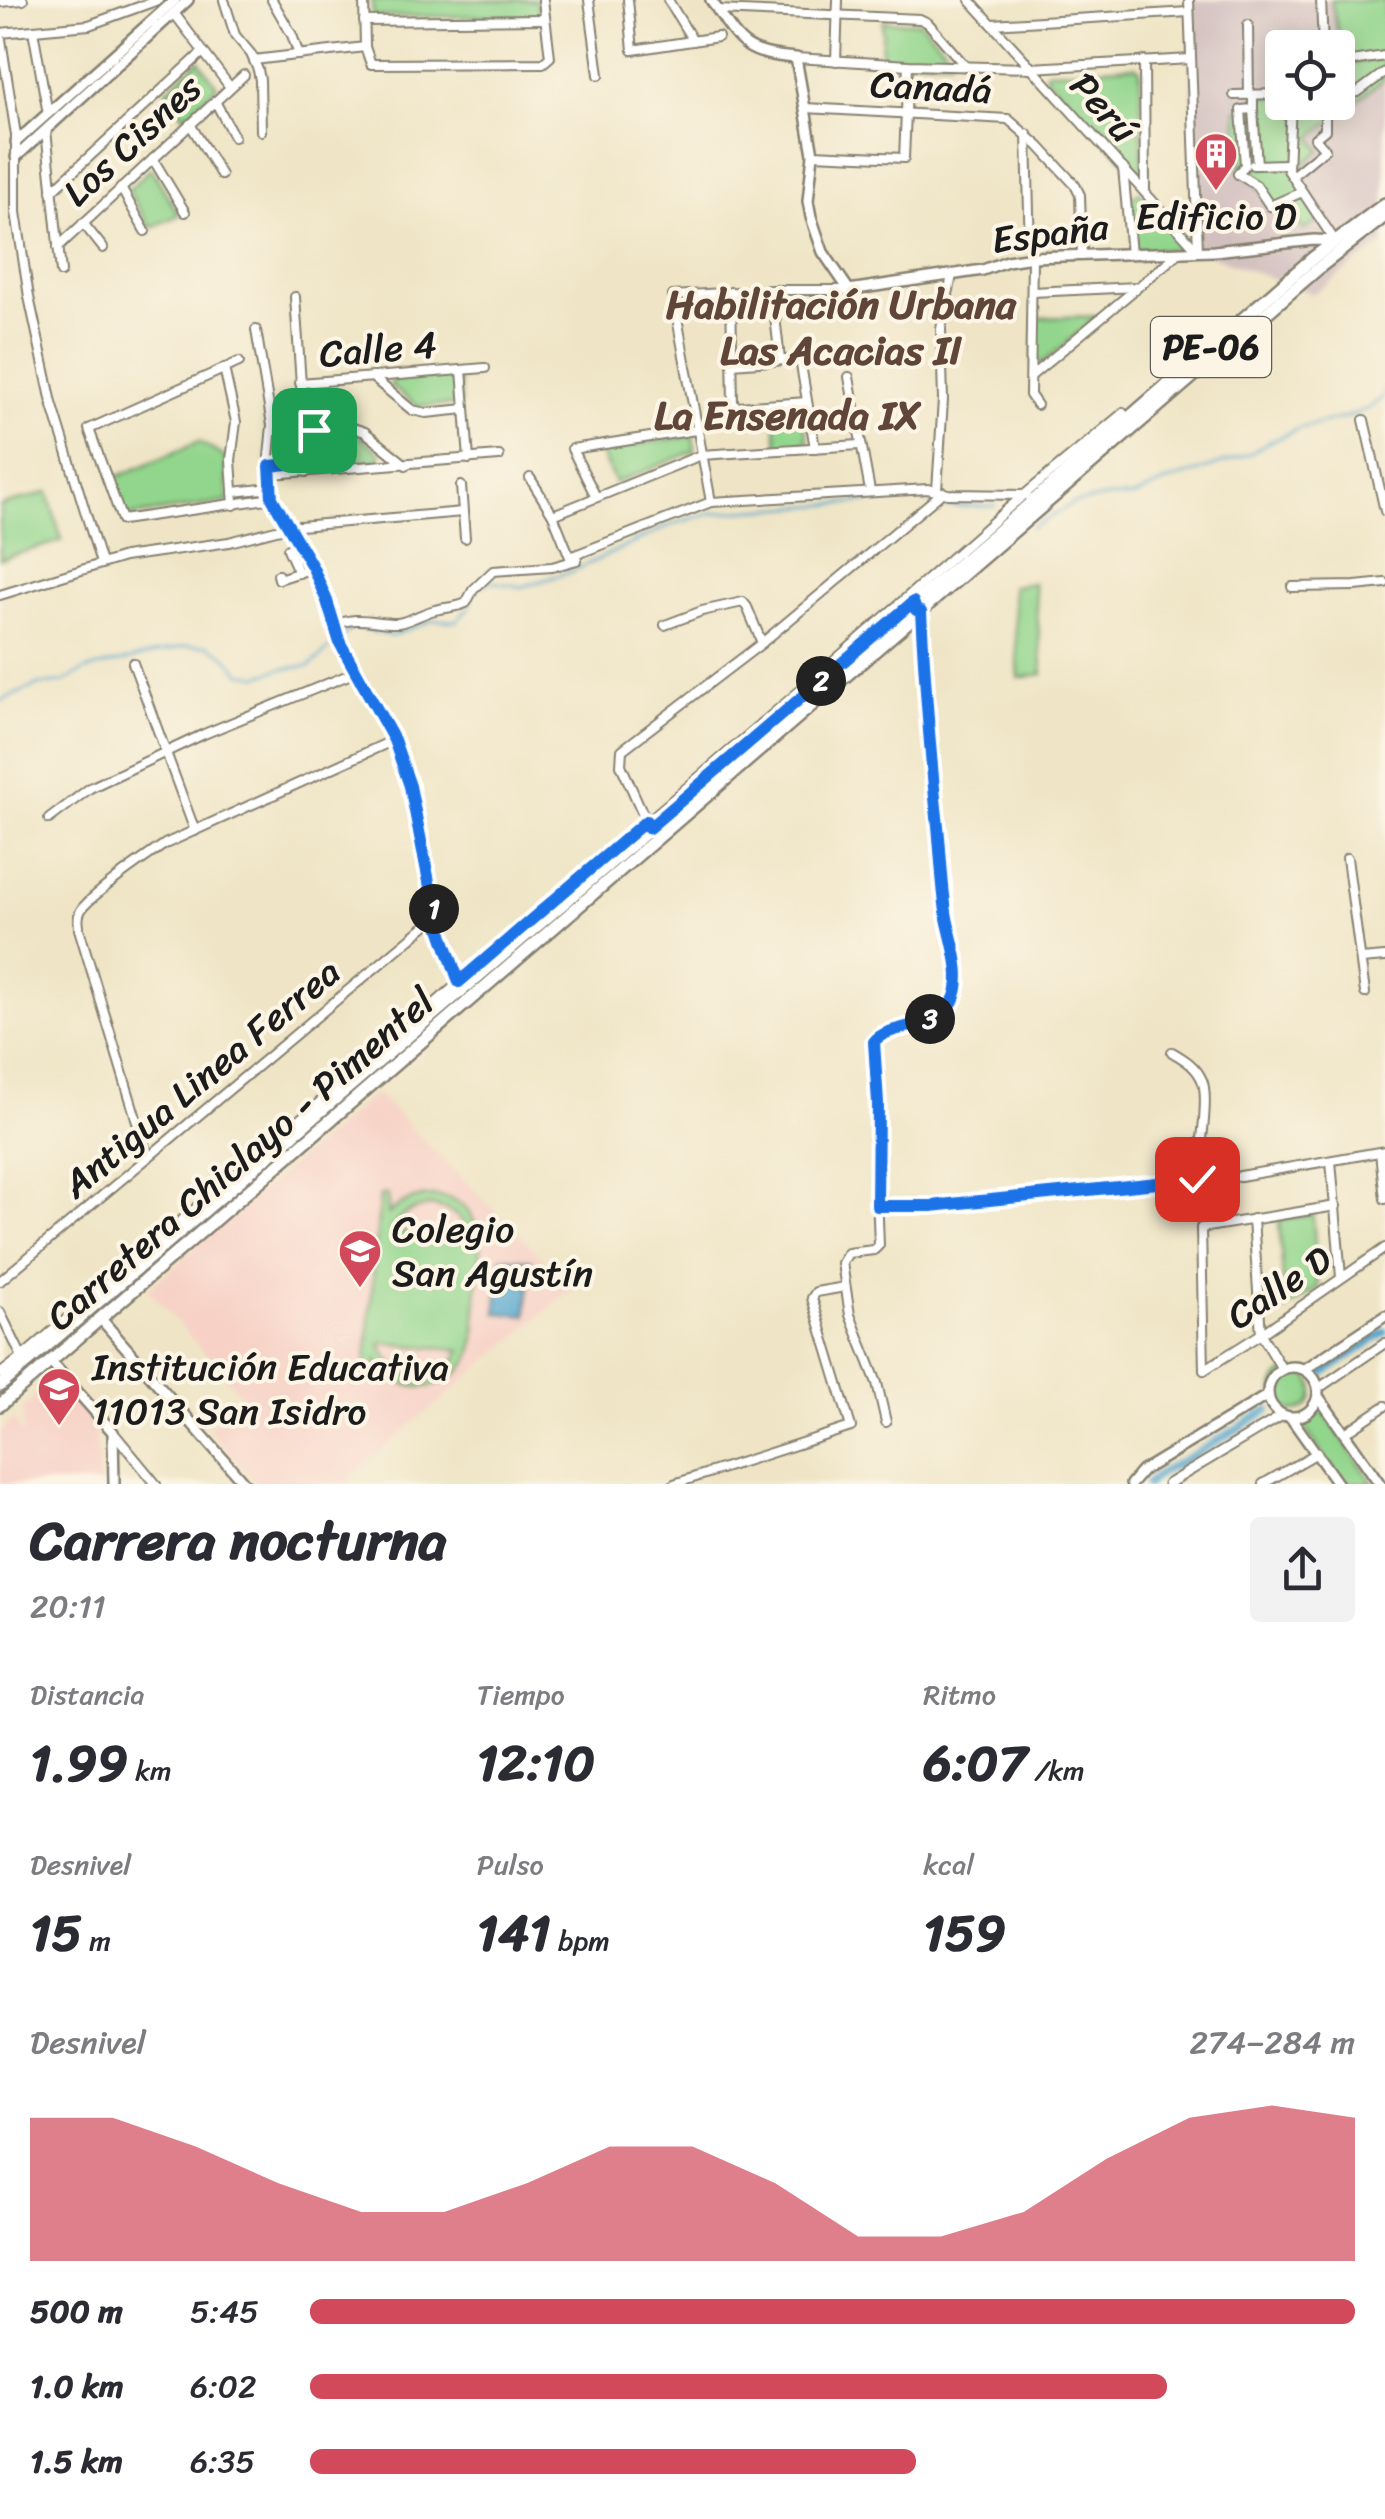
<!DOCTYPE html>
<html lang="es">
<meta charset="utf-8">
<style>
:root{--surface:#fff;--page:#f2f2f3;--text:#2b2b33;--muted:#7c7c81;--accent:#d1495b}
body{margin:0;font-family:Sriracha,sans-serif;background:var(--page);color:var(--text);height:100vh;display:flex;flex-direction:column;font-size:38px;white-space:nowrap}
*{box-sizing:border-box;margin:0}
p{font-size:32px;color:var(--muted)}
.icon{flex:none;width:55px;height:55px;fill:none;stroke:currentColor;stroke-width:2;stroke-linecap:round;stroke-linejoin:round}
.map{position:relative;height:1484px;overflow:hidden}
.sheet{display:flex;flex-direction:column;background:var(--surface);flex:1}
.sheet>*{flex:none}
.buttons{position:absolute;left:1265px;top:30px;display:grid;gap:20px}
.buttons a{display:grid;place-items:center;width:90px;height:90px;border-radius:10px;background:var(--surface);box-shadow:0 5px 25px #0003;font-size:50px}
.pin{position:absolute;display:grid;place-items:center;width:85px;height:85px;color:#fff;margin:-42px;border-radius:20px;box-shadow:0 5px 15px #0006}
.km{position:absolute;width:50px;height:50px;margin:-25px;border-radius:50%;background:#222;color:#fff;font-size:28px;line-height:50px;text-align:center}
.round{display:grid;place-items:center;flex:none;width:105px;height:105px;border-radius:10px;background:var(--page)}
.head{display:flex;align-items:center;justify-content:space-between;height:170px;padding:0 30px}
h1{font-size:55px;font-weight:700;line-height:75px}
.stats{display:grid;grid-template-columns:repeat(3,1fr);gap:15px;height:170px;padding:10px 30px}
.stats div{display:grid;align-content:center}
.stats b{font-size:50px;font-weight:700}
.stats small{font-size:28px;font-weight:400}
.stats p{font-size:28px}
.chart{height:280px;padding:20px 30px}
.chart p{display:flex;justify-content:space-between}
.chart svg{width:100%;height:180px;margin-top:10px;fill:var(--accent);opacity:.7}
ul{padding:0 30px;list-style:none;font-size:32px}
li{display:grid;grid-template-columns:160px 120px 1fr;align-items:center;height:75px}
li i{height:25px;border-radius:12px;background:var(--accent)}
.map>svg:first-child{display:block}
.built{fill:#f7d1c6}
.industrial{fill:#d2bfbf;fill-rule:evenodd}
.green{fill:#92d58c;stroke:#577854;stroke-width:2.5;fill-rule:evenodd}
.water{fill:#52a6cd;stroke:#376174;stroke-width:2.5}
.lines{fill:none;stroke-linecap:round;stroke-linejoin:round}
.stream{stroke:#52a6cd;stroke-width:2.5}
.canal{stroke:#52a6cd;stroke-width:8}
.minor-casing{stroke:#868071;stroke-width:12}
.tertiary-casing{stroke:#868071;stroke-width:14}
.primary-casing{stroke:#868071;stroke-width:16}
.minor{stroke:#fff;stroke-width:8}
.tertiary{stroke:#fff;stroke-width:9}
.primary{stroke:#fff;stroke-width:11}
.route-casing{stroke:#fff;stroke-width:20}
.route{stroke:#1a73e8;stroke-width:12}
.labels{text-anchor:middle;stroke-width:8;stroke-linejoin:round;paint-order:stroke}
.shield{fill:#fcf5e5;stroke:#5f5d58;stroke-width:2.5}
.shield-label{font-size:35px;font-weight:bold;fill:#1c1c1c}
.street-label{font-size:38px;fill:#1c1c1c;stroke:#fcf5e5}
.poi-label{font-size:38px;fill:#1c1c1c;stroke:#fcf5e5;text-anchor:start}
.neighbourhood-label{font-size:40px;font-weight:bold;fill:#604539;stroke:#fcf5e5}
</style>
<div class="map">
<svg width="1385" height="1484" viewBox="0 0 1385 1484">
<rect width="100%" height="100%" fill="#fcf5e5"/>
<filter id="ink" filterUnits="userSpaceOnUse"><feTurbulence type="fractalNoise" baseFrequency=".01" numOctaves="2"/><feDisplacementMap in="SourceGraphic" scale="20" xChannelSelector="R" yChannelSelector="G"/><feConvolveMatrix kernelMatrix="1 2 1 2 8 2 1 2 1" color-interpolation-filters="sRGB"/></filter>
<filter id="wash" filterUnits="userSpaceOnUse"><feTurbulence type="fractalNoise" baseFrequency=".0048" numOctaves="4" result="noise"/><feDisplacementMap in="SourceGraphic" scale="40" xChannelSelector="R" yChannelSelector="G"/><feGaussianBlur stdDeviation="2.25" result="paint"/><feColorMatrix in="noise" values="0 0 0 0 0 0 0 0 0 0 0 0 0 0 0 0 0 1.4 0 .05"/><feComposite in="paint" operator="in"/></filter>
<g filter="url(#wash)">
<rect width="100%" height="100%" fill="#efe5c6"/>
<g class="built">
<path d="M376,1093l197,195 -224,190v6h-92l-49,-55 37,-30 -97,-110z"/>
<path d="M57,1376l37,39 5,69h-99v-53l14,-12 9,17v-24l2,-7 8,-6 1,-4z"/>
</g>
<path class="industrial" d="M1188,0h197v243l-72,51 -115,-43zM1282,48h56v54h-56z"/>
<g class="green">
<path d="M372,0h165l2,16 -166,1z"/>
<path d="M1331,0h54v53l-41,7z"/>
<path d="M883,21l37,1 32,34 -2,4 -69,-2z"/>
<path d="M1385,58v20l-73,59 9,13 -25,21 -6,-9 -49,2 -4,-54 19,-1v-12l26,-1v6h56v-37z"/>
<path d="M199,60l18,26 -32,31 -19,-26z"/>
<path d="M1135,66l5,3 3,102 -7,3 -91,-99 2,-4z"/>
<path d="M1289,165l34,53 -19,12 -11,-13 -20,-11 -20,-27 -12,-7v-5z"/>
<path d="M151,168l28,47 -29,13 -22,-38z"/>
<path d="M1140,192l45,51 -4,7h-43l-3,-2 -4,-51z"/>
<path d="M1098,316l-55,47 -10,-2 3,-43z"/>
<path d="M457,375l2,3 2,25 -4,2 -39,1 -28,-20 3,-6z"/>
<path d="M803,408l5,35 -30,3 -4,-36z"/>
<path d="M352,432l6,2 23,20 -3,6 -66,3 -2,-26 3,-3z"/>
<path d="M693,436l2,15 -80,32 -16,-33z"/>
<path d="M199,442l27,16 2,44 -103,15 -13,-38z"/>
<path d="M48,492l14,49 -62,18v-53z"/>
<path d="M1034,583l9,91 -24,4 -7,-92z"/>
<path d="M380,1195h8v19c30,-27 81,-26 91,21 4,16 -1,37 -2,53 -2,20 0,43 -4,62 -6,22 -32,38 -53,37 -19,-1 -34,-12 -43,-28l-2,17 -10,-1zM429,1206c21,2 36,11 42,32l-80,-7c8,-16 21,-22 38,-25zM381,1344l1,-1 79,7c-20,41 -65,35 -80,-6z"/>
<path d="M1313,1215l5,73 -33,22 -6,-90z"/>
<circle cx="1294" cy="1391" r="20"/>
<path d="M1319,1405l55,79h-31l-44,-64 11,-5z"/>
</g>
<path class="water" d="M502,1257l30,3 -6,56 -30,-3z"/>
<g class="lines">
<g class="stream">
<path d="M932,507l63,-1"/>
<path d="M1032,528l40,-24 36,-7h25l33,-15 84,-28 13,-9 34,-16 50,-12 22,-9 14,-11 2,-8"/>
<path d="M482,586l9,-5 31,6 51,-16 100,-47 38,-11 211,-15 4,4"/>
<path d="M341,638l12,-11 38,9 42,-16 23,1 13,-13 3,-9"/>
<path d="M0,701l38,-16 25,-3 23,-12 100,-24 22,-1 18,11 14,17 19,3 21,-7 30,-3 25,-23"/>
</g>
<g class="canal">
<path d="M1323,1374l62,-42"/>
<path d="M1147,1484l13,-11 37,-20 71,-43"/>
</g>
</g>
</g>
<g filter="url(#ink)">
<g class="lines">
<g class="minor-casing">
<g id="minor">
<path d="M224,0l11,35 16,19 7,16 2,10 1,51"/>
<path d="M272,0l20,35 7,20"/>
<path d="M364,0l1,47 6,17 172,-1 7,-6 -7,-57"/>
<path d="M589,0l10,75"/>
<path d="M628,0l5,50 85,-13"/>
<path d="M668,0l25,41"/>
<path d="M970,0l228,251"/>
<path d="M1189,0l9,251"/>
<path d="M1321,0l2,48"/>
<path d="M0,2l23,-2"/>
<path d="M718,10l202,9 8,4 38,44"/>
<path d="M174,13l56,74"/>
<path d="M364,21l181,-2"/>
<path d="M992,24l197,-12"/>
<path d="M1248,25l1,70"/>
<path d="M33,30l15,84"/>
<path d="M0,33l16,102v77l13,85 23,106 49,160"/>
<path d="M0,33l89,-8 69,-25"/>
<path d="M796,58l112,7 123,3 160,-9"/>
<path d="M254,60l111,-13"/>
<path d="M836,61l2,-61"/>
<path d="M1144,61l1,131"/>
<path d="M1338,63l47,-7"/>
<path d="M1338,93l20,-1 27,-20"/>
<path d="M1234,95l48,-1"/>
<path d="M1253,95v14l-12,1 4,55 -7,9 18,11 14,21 32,-14"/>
<path d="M215,101l19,36"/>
<path d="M1291,102l-3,68 47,71"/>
<path d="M805,108l203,11 31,27 36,39 5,10 2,61"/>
<path d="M1253,109l4,56"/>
<path d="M190,124l31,51"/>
<path d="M46,130l15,142"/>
<path d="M1027,134l3,118 2,5 -2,138 7,10"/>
<path d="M813,154l91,4 4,-93"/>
<path d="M153,159l32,53"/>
<path d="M1253,165l35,-1"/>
<path d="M1123,168l8,86"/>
<path d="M1292,176l33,-27 -10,-11 10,-8v-28"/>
<path d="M121,188l24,43"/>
<path d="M52,191l151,-139"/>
<path d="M83,223l20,25"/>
<path d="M58,247l186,-172"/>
<path d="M772,290l8,70"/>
<path d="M731,292l2,112 5,3 69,-5"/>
<path d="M1032,292l105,-5"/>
<path d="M295,297l12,175"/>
<path d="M256,330l16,95 -3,32 4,41 40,70 14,33 13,42 54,97 16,46 26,131 25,69"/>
<path d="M239,362l-150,67 33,91 151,-22"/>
<path d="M732,364l68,-5 15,89"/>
<path d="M224,368l12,54 -5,38 3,45"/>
<path d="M462,370l7,89"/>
<path d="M1031,376l149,-124"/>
<path d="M372,377l40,33 14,3 39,-4"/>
<path d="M849,377l21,114"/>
<path d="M300,383l185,-15"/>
<path d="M1364,420l21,91"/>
<path d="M303,430l47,-3 15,5 41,33"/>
<path d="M270,466l36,-3"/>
<path d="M271,474l228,-18"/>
<path d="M530,478l23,37 17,42 141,-55 217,-13 20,5 78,1"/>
<path d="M461,486l4,52"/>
<path d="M937,490l6,-90 -2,-71 11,-54"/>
<path d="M233,492l39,-4"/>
<path d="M596,497l-24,-48 124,-19"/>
<path d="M711,502l-38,-206 99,-6h77"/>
<path d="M553,515l148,-60 159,-10"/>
<path d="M288,549l11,24"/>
<path d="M278,575l1,4 34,-11"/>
<path d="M1292,587l63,-1 30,-3"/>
<path d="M0,595l124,-38 105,-15 59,-15 175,-15"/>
<path d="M665,625l37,-14 41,-9 4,5 15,36"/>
<path d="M335,626c20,-12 41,-2 63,-3 13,-2 24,-10 37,-13 11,-3 21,-2 31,-7l7,-13 20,-19 59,-4 25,-7"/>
<path d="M133,663l62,168"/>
<path d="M49,819l41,-31 114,-54 152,-62"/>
<path d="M647,823l-26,-58 1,-15 140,-107 181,-151"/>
<path d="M1347,858l18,135"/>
<path d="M1361,959l24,-2"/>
<path d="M1380,1152l5,47"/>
<path d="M148,1158l-69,-229c0,-7 -2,-11 1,-17 7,-15 69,-57 85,-68l229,-104"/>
<path d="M1331,1161l10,116"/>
<path d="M1200,1183l185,-32"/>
<path d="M877,1206h54l266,-27c2,-22 13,-82 5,-99 -6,-14 -18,-21 -30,-28"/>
<path d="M1253,1219l8,115 21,35"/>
<path d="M0,1281l436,-364"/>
<path d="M0,1312l22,45"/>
<path d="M1204,1370l-3,-142 135,-22"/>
<path d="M1204,1370l57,-36 124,-86"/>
<path d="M0,1374l22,-17 779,-667 211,-185 111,-92"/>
<path d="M1319,1388l66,-45"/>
<path d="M886,1422l-9,-39 -27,-68 -8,-52 6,-10 26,-3 5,-5 -2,-52 1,-90 -5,-57 3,-7 6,-5 37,-10 26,-14 8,-10 5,-17 -12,-70 -18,-186 -7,-115"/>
<path d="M113,1432l43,52"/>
<path d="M1345,1433l40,-27"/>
<path d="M674,1484l177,-57 -39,-129 4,-6 29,-5"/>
<path d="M1168,1484l115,-69"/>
<path d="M1263,1484l54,-31"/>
</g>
</g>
<g class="tertiary-casing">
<g id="tertiary">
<path d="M711,0c29,43 31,54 85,58l17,96 -5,47 3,16 12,35 26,38 134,-20 24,-9 25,-4 182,-6 100,-11 21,1"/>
<path d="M16,142l159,-142"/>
<path d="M16,157l172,-157"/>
<path d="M101,1319l144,165"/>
<path d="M51,1362l62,70 1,52"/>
<circle cx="1293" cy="1392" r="25"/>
<path d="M1305,1369l80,-53"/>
<path d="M1318,1396l62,88"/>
<path d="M1291,1418l47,66"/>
<path d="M1131,1484l11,-13 126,-76"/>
</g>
</g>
<g class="primary-casing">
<g id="primary">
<path d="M0,1386l1040,-891 273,-237 72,-54"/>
<path d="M0,1405l1321,-1139 64,-50"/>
</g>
</g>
<use href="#minor" class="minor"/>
<use href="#tertiary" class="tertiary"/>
<use href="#primary" class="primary"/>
</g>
</g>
<g class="lines" filter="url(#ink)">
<g class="route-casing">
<path id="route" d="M314,430h-11l3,32 -36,4 2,32 41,70 14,33 13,42 54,97 16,46 26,131 23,65 187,-161 3,7 264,-226 3,8 5,2c4,71 9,143 17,214 3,31 4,62 9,92 5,25 18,59 6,83 -15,29 -66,22 -79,41l4,61 -1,103h54l266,-27"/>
</g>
<use href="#route" class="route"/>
</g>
<defs>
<g id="building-pin" transform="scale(2.25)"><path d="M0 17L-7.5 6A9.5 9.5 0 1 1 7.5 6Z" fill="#d1495b" stroke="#fcf5e5"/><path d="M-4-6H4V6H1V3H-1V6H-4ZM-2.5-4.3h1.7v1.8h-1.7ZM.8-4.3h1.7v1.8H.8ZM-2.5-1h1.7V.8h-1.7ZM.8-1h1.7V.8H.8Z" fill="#fff"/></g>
<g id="school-pin" transform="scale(2.25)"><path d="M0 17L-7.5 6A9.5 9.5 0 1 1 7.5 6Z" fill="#d1495b" stroke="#fcf5e5"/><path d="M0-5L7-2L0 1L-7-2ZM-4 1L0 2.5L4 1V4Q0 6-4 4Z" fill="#fff"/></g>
</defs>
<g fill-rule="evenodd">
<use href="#building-pin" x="1216" y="154"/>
<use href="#school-pin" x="360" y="1251"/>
<use href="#school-pin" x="59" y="1389"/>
</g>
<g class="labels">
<rect class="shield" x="1151" y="317" width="120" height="60" rx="8"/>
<g class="shield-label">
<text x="1211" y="359">PE-06</text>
</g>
<g class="street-label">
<text transform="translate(931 87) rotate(3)" y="13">Canadá</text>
<text transform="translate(1104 107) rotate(48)" y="13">Perú</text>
<text transform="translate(132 140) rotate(-43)" y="13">Los Cisnes</text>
<text transform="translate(1050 233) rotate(-7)" y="13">España</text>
<text transform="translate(378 349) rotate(-5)" y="13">Calle 4</text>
<text transform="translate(201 1078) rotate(-40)" y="13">Antigua Linea Ferrea</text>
<text transform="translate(240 1159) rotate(-41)" y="13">Carretera Chiclayo - Pimentel</text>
<text transform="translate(1279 1287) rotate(-34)" y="13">Calle D</text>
</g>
<g class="poi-label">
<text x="1216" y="229" text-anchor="middle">Edificio D</text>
<text x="392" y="1242">Colegio<tspan x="392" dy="44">San Agustín</tspan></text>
<text x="92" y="1380">Institución Educativa<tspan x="92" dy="44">11013 San Isidro</tspan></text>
</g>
<g class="neighbourhood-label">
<text x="841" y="318">Habilitación Urbana<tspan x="841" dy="46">Las Acacias II</tspan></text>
<text x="788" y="429">La Ensenada IX</text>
</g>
</g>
</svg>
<div class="buttons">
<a><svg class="icon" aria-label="locate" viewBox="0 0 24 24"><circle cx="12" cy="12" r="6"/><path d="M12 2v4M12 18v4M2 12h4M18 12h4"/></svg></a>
</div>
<div class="pin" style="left:314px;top:430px;background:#1e9e55"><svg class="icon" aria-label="arrive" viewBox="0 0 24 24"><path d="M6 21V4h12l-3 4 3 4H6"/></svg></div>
<div class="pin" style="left:1197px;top:1179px;background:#d93025"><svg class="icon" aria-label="check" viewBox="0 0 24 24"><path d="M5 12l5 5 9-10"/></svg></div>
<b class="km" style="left:434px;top:909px">1</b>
<b class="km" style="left:821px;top:681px">2</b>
<b class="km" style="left:930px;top:1019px">3</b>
</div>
<section class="sheet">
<div class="head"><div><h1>Carrera nocturna</h1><p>20:11</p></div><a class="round"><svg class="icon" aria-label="share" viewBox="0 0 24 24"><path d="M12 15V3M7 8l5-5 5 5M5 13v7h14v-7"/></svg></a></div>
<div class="stats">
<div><p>Distancia</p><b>1.99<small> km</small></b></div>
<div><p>Tiempo</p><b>12:10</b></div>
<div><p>Ritmo</p><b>6:07<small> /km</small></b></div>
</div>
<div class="stats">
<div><p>Desnivel</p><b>15<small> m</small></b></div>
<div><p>Pulso</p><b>141<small> bpm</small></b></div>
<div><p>kcal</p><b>159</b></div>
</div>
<div class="chart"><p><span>Desnivel</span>274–284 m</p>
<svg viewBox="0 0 160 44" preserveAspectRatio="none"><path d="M0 44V9L10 9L20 16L30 25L40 32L50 32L60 25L70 16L80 16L90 25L100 38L110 38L120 32L130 19L140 9L150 6L160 9V44z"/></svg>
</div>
<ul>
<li><b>500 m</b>5:45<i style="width:100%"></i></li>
<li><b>1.0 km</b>6:02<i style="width:82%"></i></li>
<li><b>1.5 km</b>6:35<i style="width:58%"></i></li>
</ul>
</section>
